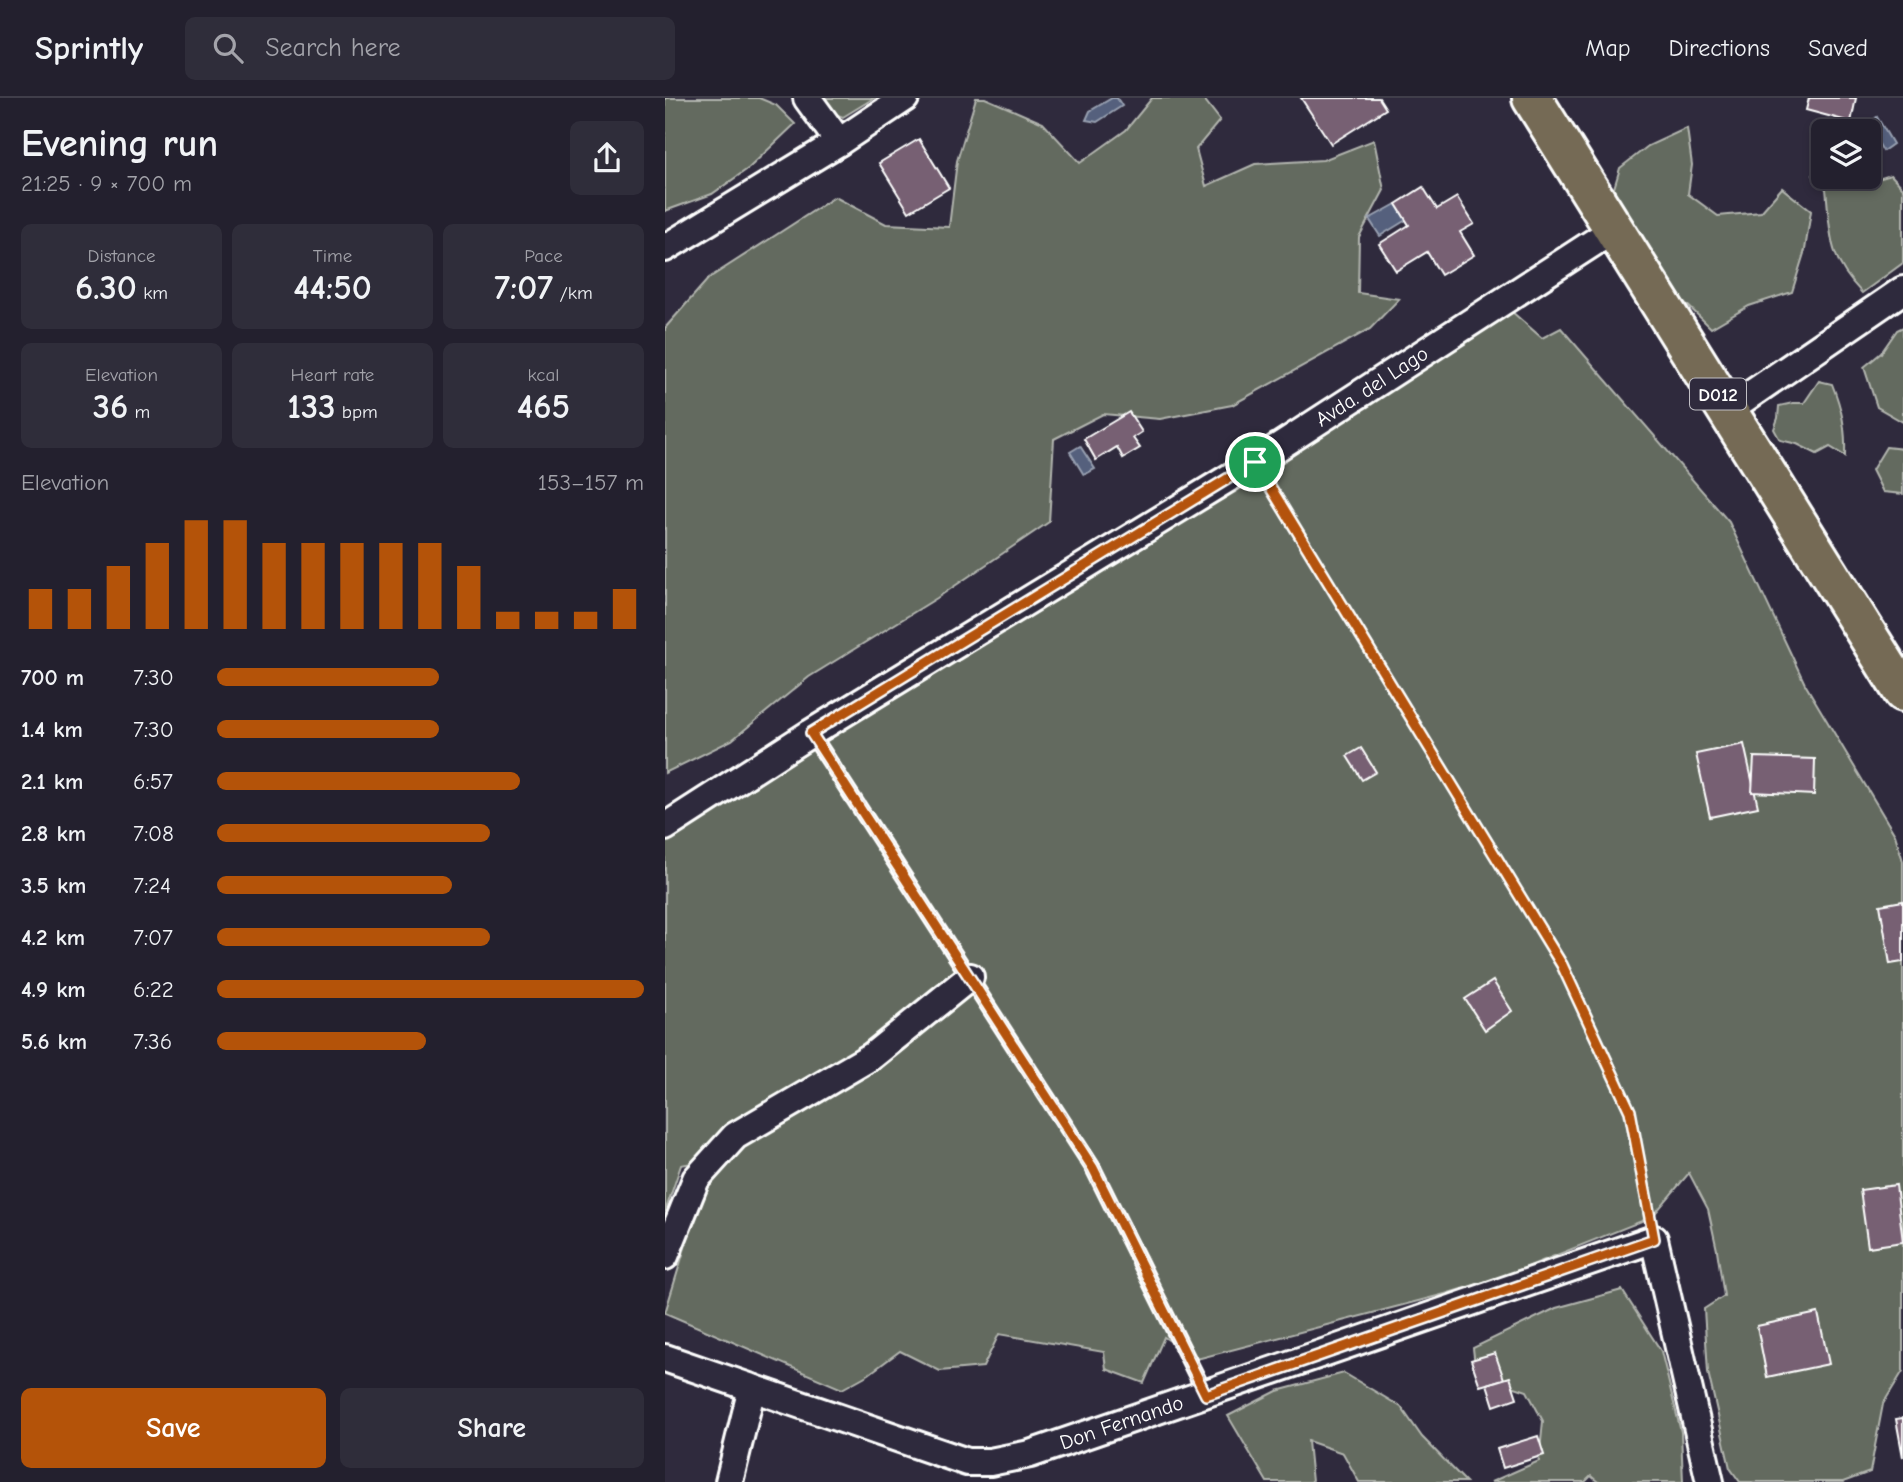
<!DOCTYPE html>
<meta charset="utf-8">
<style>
:root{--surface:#23202e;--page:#2f2d3a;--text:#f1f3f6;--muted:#a3a3aa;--line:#403e4a;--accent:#b45309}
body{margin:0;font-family:"Comic Neue",sans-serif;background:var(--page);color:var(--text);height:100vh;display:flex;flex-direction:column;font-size:26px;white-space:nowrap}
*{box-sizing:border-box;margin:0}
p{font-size:23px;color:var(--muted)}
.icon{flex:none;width:38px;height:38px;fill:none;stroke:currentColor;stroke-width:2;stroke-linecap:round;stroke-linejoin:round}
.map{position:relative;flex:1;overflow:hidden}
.sheet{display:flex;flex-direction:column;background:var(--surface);width:665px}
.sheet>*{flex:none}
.fabs{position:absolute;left:1146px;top:21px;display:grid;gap:14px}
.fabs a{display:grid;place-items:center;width:70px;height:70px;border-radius:10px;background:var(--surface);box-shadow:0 4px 10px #0003,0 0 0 2px var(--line);font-size:35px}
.pin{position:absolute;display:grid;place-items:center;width:60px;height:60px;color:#fff;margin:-30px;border:4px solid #fff;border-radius:50%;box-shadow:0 2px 7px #0007}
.round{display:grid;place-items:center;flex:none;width:74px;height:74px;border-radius:10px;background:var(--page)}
.summary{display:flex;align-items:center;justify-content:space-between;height:119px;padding:0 21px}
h1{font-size:38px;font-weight:600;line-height:52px}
.metrics{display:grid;grid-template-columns:repeat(3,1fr);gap:10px;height:119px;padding:7px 21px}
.metrics div{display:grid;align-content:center;border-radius:10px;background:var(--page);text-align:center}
.metrics b{font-size:35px;font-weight:600}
.metrics small{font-size:19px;font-weight:400}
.metrics p{font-size:19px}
.chart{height:196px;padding:14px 21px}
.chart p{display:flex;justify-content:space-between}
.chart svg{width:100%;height:126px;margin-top:7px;stroke:var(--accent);stroke-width:6}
.button{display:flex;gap:14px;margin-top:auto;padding:14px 21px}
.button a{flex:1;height:80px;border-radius:10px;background:var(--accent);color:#fff;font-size:28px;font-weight:600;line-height:80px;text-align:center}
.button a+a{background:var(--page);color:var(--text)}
ul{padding:0 21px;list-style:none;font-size:23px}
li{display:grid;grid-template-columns:112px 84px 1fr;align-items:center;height:52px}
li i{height:18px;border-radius:9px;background:var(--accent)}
header{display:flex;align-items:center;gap:42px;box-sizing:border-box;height:98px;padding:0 35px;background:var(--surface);border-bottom:2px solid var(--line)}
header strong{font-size:33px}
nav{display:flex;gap:38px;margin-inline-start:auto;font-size:24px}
.search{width:490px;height:63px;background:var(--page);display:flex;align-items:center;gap:18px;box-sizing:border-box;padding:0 24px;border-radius:10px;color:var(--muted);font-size:26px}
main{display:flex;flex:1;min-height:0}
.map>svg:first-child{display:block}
.green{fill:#646b5f;stroke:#b2b5af;stroke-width:2}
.water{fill:#54617d;stroke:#98a0b1;stroke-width:2}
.building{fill:#776073;stroke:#fff;stroke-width:2}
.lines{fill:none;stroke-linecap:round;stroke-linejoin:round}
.service-casing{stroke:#fff;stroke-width:18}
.minor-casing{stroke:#fff;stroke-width:32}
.primary-casing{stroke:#fff;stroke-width:44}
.path{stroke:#fff;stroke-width:4.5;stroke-dasharray:2 5;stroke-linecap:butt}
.service{stroke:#2f2a3d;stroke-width:12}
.minor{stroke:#2f2a3d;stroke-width:26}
.primary{stroke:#746b55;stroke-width:38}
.route-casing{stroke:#fff;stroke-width:14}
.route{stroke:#b45309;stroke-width:9}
.labels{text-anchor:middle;stroke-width:5;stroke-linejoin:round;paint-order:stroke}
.shield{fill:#2f2a3d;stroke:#c1bfc5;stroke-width:2}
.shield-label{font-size:19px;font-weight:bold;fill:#fff}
.street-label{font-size:21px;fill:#fff;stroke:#2f2a3d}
</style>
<header>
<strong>Sprintly</strong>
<div class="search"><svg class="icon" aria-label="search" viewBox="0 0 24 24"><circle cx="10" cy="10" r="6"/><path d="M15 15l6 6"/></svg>Search here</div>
<nav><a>Map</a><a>Directions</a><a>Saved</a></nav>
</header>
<main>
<section class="sheet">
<div class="summary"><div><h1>Evening run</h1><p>21:25 · 9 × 700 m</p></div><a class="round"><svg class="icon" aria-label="share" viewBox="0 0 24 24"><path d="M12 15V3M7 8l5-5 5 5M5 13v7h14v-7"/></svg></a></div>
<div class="metrics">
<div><p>Distance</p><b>6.30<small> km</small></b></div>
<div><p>Time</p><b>44:50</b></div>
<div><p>Pace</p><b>7:07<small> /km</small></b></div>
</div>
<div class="metrics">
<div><p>Elevation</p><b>36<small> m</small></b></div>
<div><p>Heart rate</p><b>133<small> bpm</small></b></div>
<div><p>kcal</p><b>465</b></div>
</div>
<div class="chart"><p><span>Elevation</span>153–157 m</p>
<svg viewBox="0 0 160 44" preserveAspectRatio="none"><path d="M5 44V30M15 44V30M25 44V22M35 44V14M45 44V6M55 44V6M65 44V14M75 44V14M85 44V14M95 44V14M105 44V14M115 44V22M125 44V38M135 44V38M145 44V38M155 44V30"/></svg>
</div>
<ul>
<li><b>700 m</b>7:30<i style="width:52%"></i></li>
<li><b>1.4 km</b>7:30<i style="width:52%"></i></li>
<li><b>2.1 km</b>6:57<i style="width:71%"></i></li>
<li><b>2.8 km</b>7:08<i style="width:64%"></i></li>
<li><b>3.5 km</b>7:24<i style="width:55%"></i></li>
<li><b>4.2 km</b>7:07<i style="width:64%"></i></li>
<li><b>4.9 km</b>6:22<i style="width:100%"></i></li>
<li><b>5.6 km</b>7:36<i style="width:49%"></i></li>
</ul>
<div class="button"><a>Save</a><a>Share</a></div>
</section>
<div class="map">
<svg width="1238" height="1384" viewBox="0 0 1238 1384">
<rect width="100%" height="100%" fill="#2f2a3d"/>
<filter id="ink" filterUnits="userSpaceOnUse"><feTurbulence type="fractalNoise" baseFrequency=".0143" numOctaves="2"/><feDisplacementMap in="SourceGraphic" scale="14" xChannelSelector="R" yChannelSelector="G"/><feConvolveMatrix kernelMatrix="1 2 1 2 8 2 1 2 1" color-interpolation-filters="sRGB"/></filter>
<g filter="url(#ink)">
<g class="green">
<path d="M0,0h94l17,7 19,19 -46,44 -37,26 -47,17z"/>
<path d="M136,0h73l-31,19 -42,-16z"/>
<path d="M311,0h9l58,25 37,40 46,-33 26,-32h51l17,22 -24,29 10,37 49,-22 68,-4 51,-20 10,50 -25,47 -1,56 41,6 -29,30 -138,76 -72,14 -57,-5 -49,25 -5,83 -112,76 -128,79 -77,63 -67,33v-445l44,-50 126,-81 51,27 63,3 8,-66z"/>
<path d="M1022,30l5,37 -4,29 30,22 43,-4 21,-24 29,23 -6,39 -13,42 -43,14 -38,22 -37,-36 -62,-97 8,-27 28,-22z"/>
<path d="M1151,64l7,10v5l46,-1 6,4 16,-5 12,13v75l-41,30c-35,-36 -31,-58 -36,-104l-13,-14z"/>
<path d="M846,213l31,27 19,-10 168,194 76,162 90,151 8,26v510l-20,33 -13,68 -27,10h-103l-10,-14 -22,-96 -4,-63 20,-13 -7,-46 -9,-41 -19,-36 -37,44 -148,59 -59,18 -248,65 -33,-22 -20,46 -38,-14 -2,-17 -105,-18 -16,33 -43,4 -40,-20 -31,23 -27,15 -177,-76 47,-154 -31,6 -16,47v-370z"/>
<path d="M1238,229v95l-26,-15 -13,-40 17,-14 16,-23z"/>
<path d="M1154,283l13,3c10,25 14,45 13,72l-15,-9 -13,7 -20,-10 -17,-4 -6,-11 4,-11 1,-12 14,-3h11z"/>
<path d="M1221,349l17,2v45l-20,-2 -11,-22z"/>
<path d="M957,1192l39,61 20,81 2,50h-85l-7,-6 -6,6h-94l48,-21 4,-40 -16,-30 -51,-17 -3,-26 83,-40z"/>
<path d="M679,1275l57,34 21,30 44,45h-107l-16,-29 -35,-12 4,41h-45l-39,-66 49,-25z"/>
</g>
<g class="water">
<path d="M447,0h5l5,8 -25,16 -11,-2 4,-9z"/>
<path d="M1212,19l16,27 -10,7 -16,-27z"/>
<path d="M731,106l10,16 -26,16 -11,-17z"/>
<path d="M415,348l15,23 -11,6 -14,-23z"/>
</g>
<g class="building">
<path d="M636,0h78l7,11 -55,35z"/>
<path d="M1144,0h47l-5,24 -45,-12z"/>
<path d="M254,41l30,49 -40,24 -30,-49z"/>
<path d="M758,89l14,22 20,-12 17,27 -14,8 14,23 -33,20 -14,-23 -31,19 -17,-27 30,-19 -13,-21z"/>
<path d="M464,314l13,20 -9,6 7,10 -17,10 -6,-11 -21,13 -12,-21z"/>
<path d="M1079,646l14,63 -48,10 -14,-63z"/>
<path d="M696,650l15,24 -14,8 -15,-24z"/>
<path d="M1089,659l61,2 -1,36 -62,-3z"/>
<path d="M1238,803v61l-13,2 -10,-59z"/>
<path d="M828,883l19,30 -27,19 -20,-31z"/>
<path d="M1231,1087l7,57 -35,5 -8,-57z"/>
<path d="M1153,1215l11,51 -62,13 -10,-51z"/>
<path d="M830,1255l9,26 -24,7 -9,-26z"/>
<path d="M845,1279l7,21 -23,8 -7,-22z"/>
<path d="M1238,1320v39l-7,-38z"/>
<path d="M873,1338l6,19 -41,13 -6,-19z"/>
</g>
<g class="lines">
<g class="service-casing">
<path id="service" d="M146,635l282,435 113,227"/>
</g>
<g class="minor-casing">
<g id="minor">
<path d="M142,0l32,44"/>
<path d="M0,150l174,-106 66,-44"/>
<path d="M1063,312l175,-120"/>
<path id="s1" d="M0,729l146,-94 444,-271 358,-232"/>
<path d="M0,1158l31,-77 39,-43 137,-80 98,-79"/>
<path id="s2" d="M0,1260l302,104h23l40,-8 624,-215 56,243"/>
<path d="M64,1384l23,-94"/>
</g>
</g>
<g class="primary-casing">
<path id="primary" d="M867,0l371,594"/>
</g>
<path class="path" d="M603,386l294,481 68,146 19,105"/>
<use href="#service" class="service"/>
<use href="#minor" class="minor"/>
<use href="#primary" class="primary"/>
</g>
</g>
<g class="lines" filter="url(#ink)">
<g class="route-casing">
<path id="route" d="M590,364l307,503 68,146 24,128 -448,156 -113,-227 -282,-435z"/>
</g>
<use href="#route" class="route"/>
</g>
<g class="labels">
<rect class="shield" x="1025" y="280.5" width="56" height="31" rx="5"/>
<g class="shield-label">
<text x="1053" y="303">D012</text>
</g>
<g class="street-label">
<text dy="7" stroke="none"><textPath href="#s1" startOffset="833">Avda. del Lago</textPath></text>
<text dy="7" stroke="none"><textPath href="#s2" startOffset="480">Don Fernando</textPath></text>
</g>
</g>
</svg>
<div class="fabs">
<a><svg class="icon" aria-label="layers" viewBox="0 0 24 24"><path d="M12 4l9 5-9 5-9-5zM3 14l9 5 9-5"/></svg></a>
</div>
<div class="pin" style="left:590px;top:364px;background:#1e9e55"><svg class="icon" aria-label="arrive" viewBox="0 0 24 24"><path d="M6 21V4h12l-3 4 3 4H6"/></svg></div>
</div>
</main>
